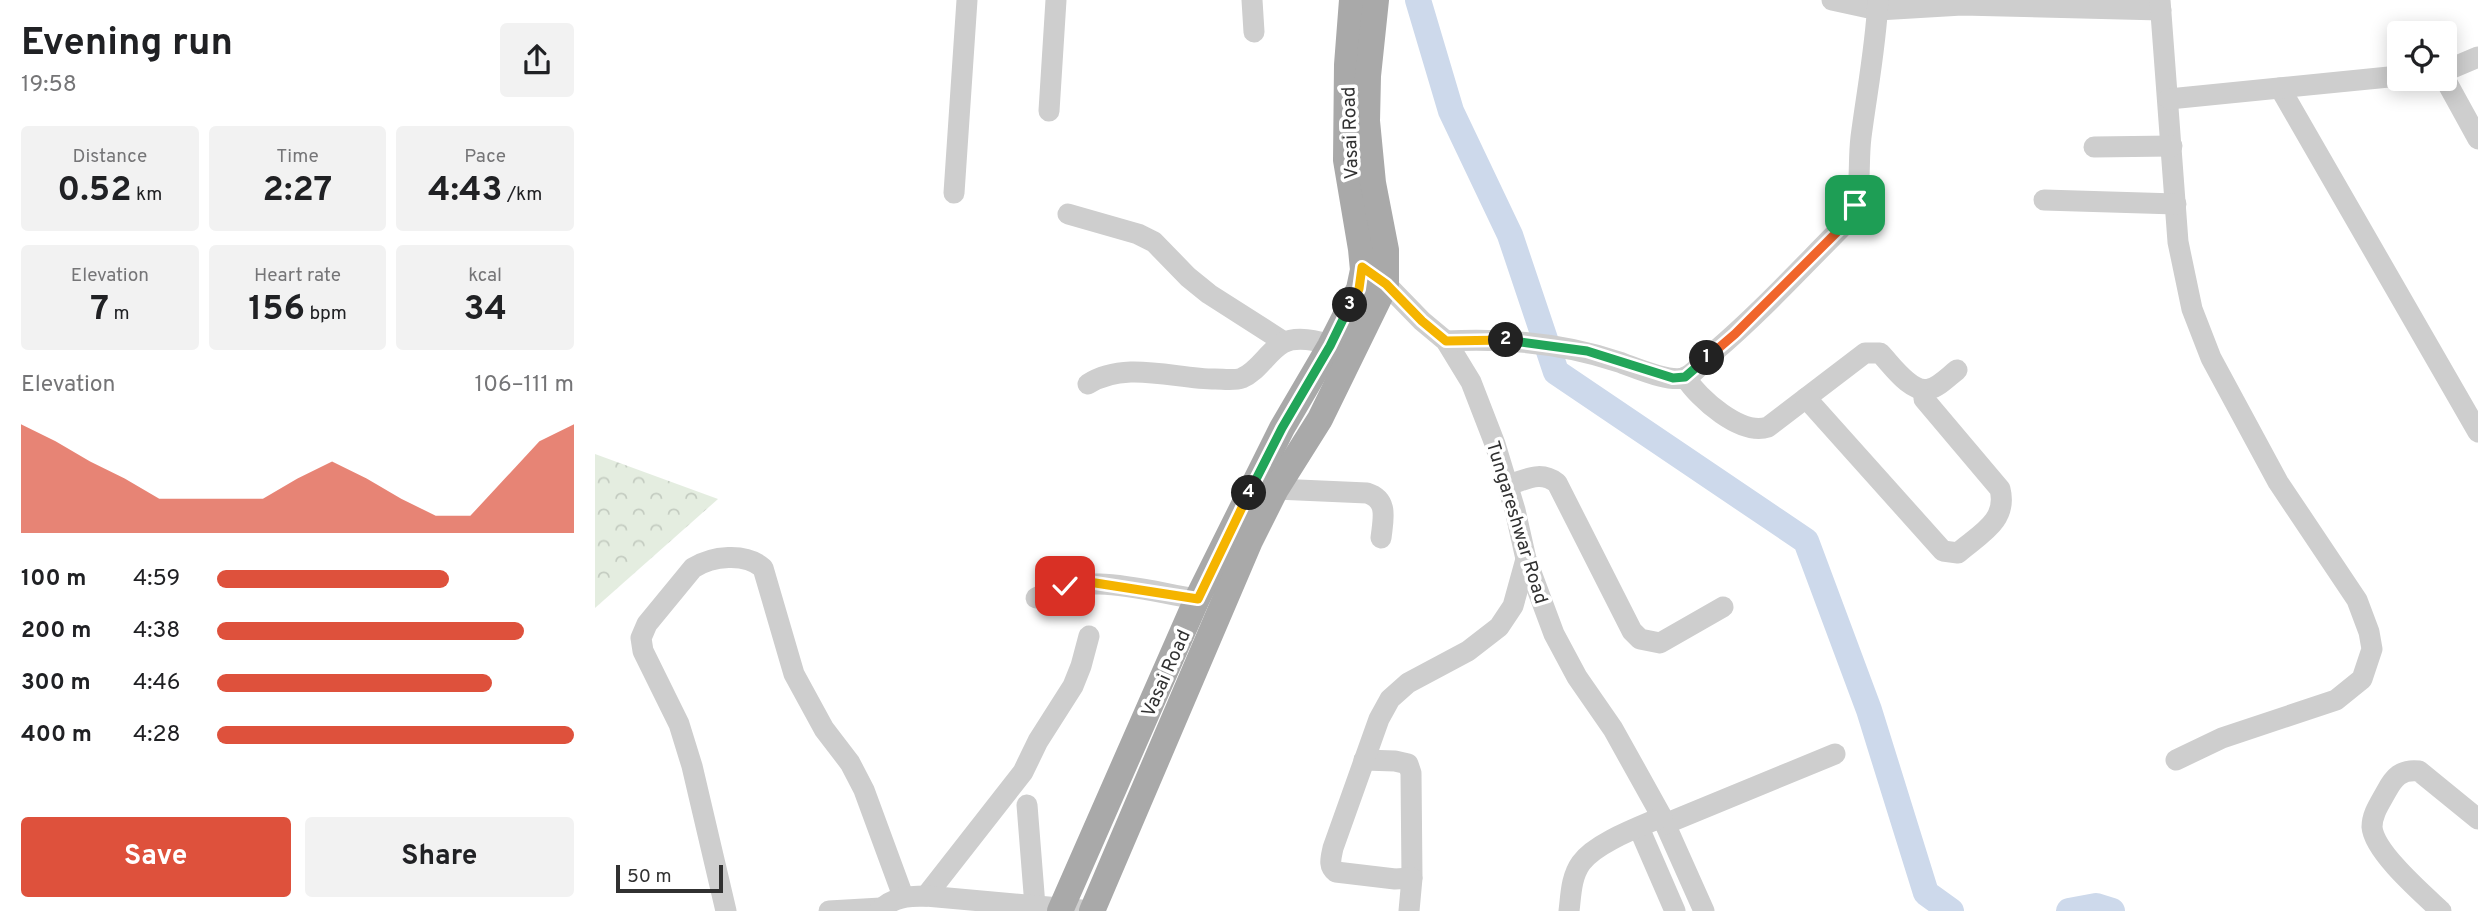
<!DOCTYPE html>
<meta charset="utf-8">
<style>
:root{--surface:#fff;--page:#f2f2f2;--text:#202124;--muted:#757577;--accent:#de513c}
body{margin:0;font-family:Overpass,sans-serif;background:var(--page);color:var(--text);height:100vh;display:flex;flex-direction:column;font-size:26px;white-space:nowrap}
*{box-sizing:border-box;margin:0}
p{font-size:23px;color:var(--muted)}
.icon{flex:none;width:38px;height:38px;fill:none;stroke:currentColor;stroke-width:2;stroke-linecap:round;stroke-linejoin:round}
.map{position:relative;flex:1;overflow:hidden}
.sheet{display:flex;flex-direction:column;background:var(--surface);width:595px}
.sheet>*{flex:none}
.tools{position:absolute;left:1792px;top:21px;display:grid;gap:14px}
.tools a{display:grid;place-items:center;width:70px;height:70px;border-radius:7px;background:var(--surface);box-shadow:0 4px 18px #0003;font-size:35px}
.scale{position:absolute;left:21px;bottom:18px;width:107px;box-sizing:border-box;padding-left:7px;border:4px solid #313131;border-top:0;font-size:19px;line-height:24px;white-space:nowrap;color:#313131;-webkit-text-stroke:5px #fff;paint-order:stroke}
.pin{position:absolute;display:grid;place-items:center;width:60px;height:60px;color:#fff;margin:-30px;border-radius:14px;box-shadow:0 4px 10px #0006}
.km{position:absolute;width:35px;height:35px;margin:-18px;border-radius:50%;background:#222;color:#fff;font-size:19px;line-height:35px;text-align:center}
.round{display:grid;place-items:center;flex:none;width:74px;height:74px;border-radius:7px;background:var(--page)}
.head{display:flex;align-items:center;justify-content:space-between;height:119px;padding:0 21px}
h1{font-size:38px;font-weight:700;line-height:52px}
.figures{display:grid;grid-template-columns:repeat(3,1fr);gap:10px;height:119px;padding:7px 21px}
.figures div{display:grid;align-content:center;border-radius:7px;background:var(--page);text-align:center}
.figures b{font-size:35px;font-weight:700}
.figures small{font-size:19px;font-weight:400}
.figures p{font-size:19px}
.chart{height:196px;padding:14px 21px}
.chart p{display:flex;justify-content:space-between}
.chart svg{width:100%;height:126px;margin-top:7px;fill:var(--accent);opacity:.7}
.action{display:flex;gap:14px;margin-top:auto;padding:14px 21px}
.action a{flex:1;height:80px;border-radius:7px;background:var(--accent);color:#fff;font-size:28px;font-weight:700;line-height:80px;text-align:center}
.action a+a{background:var(--page);color:var(--text)}
ul{padding:0 21px;list-style:none;font-size:23px}
li{display:grid;grid-template-columns:112px 84px 1fr;align-items:center;height:52px}
li i{height:18px;border-radius:9px;background:var(--accent)}
main{display:flex;flex:1;min-height:0}
.map>svg:first-child{display:block}
.forest{fill:url(#forest-crowns)}
.lines{fill:none;stroke-linecap:round;stroke-linejoin:round}
.river{stroke:#cdd9eb;stroke-width:26}
.minor{stroke:#cecece;stroke-width:21}
.major{stroke:#a9a9a9;stroke-width:26}
.split-1-casing{stroke:#fff;stroke-width:14}
.split-2-casing{stroke:#fff;stroke-width:14}
.split-3-casing{stroke:#fff;stroke-width:14}
.split-4-casing{stroke:#fff;stroke-width:14}
.split-5-casing{stroke:#fff;stroke-width:14}
.split-1{stroke:#f0652b;stroke-width:9}
.split-2{stroke:#22a559;stroke-width:9}
.split-3{stroke:#f5b400;stroke-width:9}
.split-4{stroke:#22a559;stroke-width:9}
.split-5{stroke:#f5b400;stroke-width:9}
.labels{text-anchor:middle;stroke-width:7;stroke-linejoin:round;paint-order:stroke}
.street-label{font-size:19px;fill:#313131;stroke:#fff}
</style>
<main>
<section class="sheet">
<div class="head"><div><h1>Evening run</h1><p>19:58</p></div><a class="round"><svg class="icon" aria-label="share" viewBox="0 0 24 24"><path d="M12 15V3M7 8l5-5 5 5M5 13v7h14v-7"/></svg></a></div>
<div class="figures">
<div><p>Distance</p><b>0.52<small> km</small></b></div>
<div><p>Time</p><b>2:27</b></div>
<div><p>Pace</p><b>4:43<small> /km</small></b></div>
</div>
<div class="figures">
<div><p>Elevation</p><b>7<small> m</small></b></div>
<div><p>Heart rate</p><b>156<small> bpm</small></b></div>
<div><p>kcal</p><b>34</b></div>
</div>
<div class="chart"><p><span>Elevation</span>106–111 m</p>
<svg viewBox="0 0 160 44" preserveAspectRatio="none"><path d="M0 44V6L10 12L20 19L30 25L40 32L50 32L60 32L70 32L80 25L90 19L100 25L110 32L120 38L130 38L140 25L150 12L160 6V44z"/></svg>
</div>
<ul>
<li><b>100 m</b>4:59<i style="width:65%"></i></li>
<li><b>200 m</b>4:38<i style="width:86%"></i></li>
<li><b>300 m</b>4:46<i style="width:77%"></i></li>
<li><b>400 m</b>4:28<i style="width:100%"></i></li>
</ul>
<div class="action"><a>Save</a><a>Share</a></div>
</section>
<div class="map">
<svg width="1883" height="911" viewBox="0 0 1883 911">
<defs>
<pattern id="forest-crowns" width="20" height="18" patternUnits="userSpaceOnUse" patternTransform="scale(1.75)"><rect width="20" height="18" fill="#e4ede0"/><path d="M2 6a3 3 0 1 1 6 0M12 15a3 3 0 1 1 6 0" fill="none" stroke="#c4ccc1"/></pattern>
</defs>
<rect width="100%" height="100%" fill="#fff"/>
<path class="forest" d="M0,454l123,45 -123,109z"/>
<g class="lines">
<g class="river">
<path d="M823,0l33,111 59,124 46,137 250,169 63,169 57,183 25,18"/>
<path d="M1474,911l27,-5 16,5"/>
</g>
<g class="minor">
<path d="M657,0l2,32"/>
<path d="M1237,0l46,10 84,-5 199,5"/>
<path d="M1565,0l18,242 14,67 19,49 67,124 79,118 12,32 3,17 -10,30 -26,21 -114,38 -46,22"/>
<path d="M1850,71l33,-14"/>
<path d="M1850,79l33,60"/>
<path d="M1685,88l198,344"/>
<path d="M1574,99l230,-23"/>
<path d="M454,111l7,-111"/>
<path d="M1499,147l78,-1"/>
<path d="M359,193l13,-193"/>
<path d="M1449,200l132,4"/>
<path d="M473,214l70,20 16,8 34,35 21,17 75,48"/>
<path d="M780,276l11,8 36,37 24,20 25,41 24,62 20,66 11,49 28,75 23,43 36,52 49,88 42,94"/>
<path d="M851,341c59,-3 117,2 173,21 15,5 52,22 67,15 10,-5 19,-17 28,-25 47,-40 89,-86 133,-130 17,-33 10,-51 14,-85 6,-46 15,-92 17,-137"/>
<path d="M1090,377c14,22 56,59 83,50l97,-74h15c11,11 31,41 49,36 10,-2 20,-13 28,-19"/>
<path d="M493,384c37,-24 87,-5 127,-5 8,0 19,2 27,-1 17,-7 26,-27 41,-35 13,-7 35,-3 47,3"/>
<path d="M1211,398l137,153 15,2c22,-19 50,-32 42,-64l-76,-90"/>
<path d="M913,485c18,-5 32,-15 49,-2l75,148 8,8 20,4 63,-36"/>
<path d="M681,489l91,4c22,7 16,26 14,45"/>
<path d="M441,598c50,-28 109,-7 161,1"/>
<path d="M769,760l31,1 13,3 3,9 1,105"/>
<path d="M432,805l8,101"/>
<path d="M1070,824l170,-70"/>
<path d="M1044,828l36,83"/>
<path d="M331,896l97,-124 15,-31 35,-55 8,-20 8,-30"/>
<path d="M131,911l-34,-145 -13,-42 -36,-73 -2,-13 6,-14 46,-56c19,-12 52,-16 70,0l31,106 30,55 26,34 14,27 39,106"/>
<path d="M234,911l52,-3"/>
<path d="M284,911c14,-14 28,-15 47,-15l166,15"/>
<path d="M814,911l3,-33 -17,1 -59,-7c-8,-6 -5,-14 -3,-24l46,-129 11,-20 18,-16 60,-32 31,-24 14,-21 13,-47"/>
<path d="M974,911c2,-16 2,-34 12,-48 14,-20 58,-36 81,-46"/>
<path d="M1846,911c-18,-17 -67,-59 -69,-84 0,-13 8,-24 14,-35 8,-15 15,-23 33,-21l59,48"/>
</g>
<g class="major">
<path d="M465,911l137,-312 85,-171 48,-82 29,-57 4,-19 -2,-21 -15,-89 1,-95 5,-65"/>
<path d="M497,911l158,-370 26,-52 44,-70 66,-135v-34l-13,-67 -6,-62 1,-45 8,-76"/>
</g>
</g>
<g class="lines">
<g class="split-1-casing">
<path id="split-1" d="M1112,358l28,-24 112,-112 8,-17"/>
</g>
<g class="split-2-casing">
<path id="split-2" d="M911,340l81,11 86,27 12,-1 22,-19"/>
</g>
<g class="split-3-casing">
<path id="split-3" d="M755,305l9,-16 3,-22 24,17 36,37 24,20 60,-1"/>
</g>
<g class="split-4-casing">
<path id="split-4" d="M654,493l33,-65 48,-82 20,-41"/>
</g>
<g class="split-5-casing">
<path id="split-5" d="M470,586l24,-4 109,17 51,-106"/>
</g>
<use href="#split-1" class="split-1"/>
<use href="#split-2" class="split-2"/>
<use href="#split-3" class="split-3"/>
<use href="#split-4" class="split-4"/>
<use href="#split-5" class="split-5"/>
</g>
<g class="labels">
<g class="street-label">
<text transform="translate(754 133) rotate(-92)" y="7">Vasai Road</text>
<text transform="translate(923 522) rotate(73)" y="7">Tungareshwar Road</text>
<text transform="translate(570 673) rotate(-66)" y="7">Vasai Road</text>
</g>
</g>
</svg>
<div class="tools">
<a><svg class="icon" aria-label="locate" viewBox="0 0 24 24"><circle cx="12" cy="12" r="6"/><path d="M12 2v4M12 18v4M2 12h4M18 12h4"/></svg></a>
</div>
<div class="scale">50 m</div>
<div class="pin" style="left:1260px;top:205px;background:#1e9e55"><svg class="icon" aria-label="arrive" viewBox="0 0 24 24"><path d="M6 21V4h12l-3 4 3 4H6"/></svg></div>
<div class="pin" style="left:470px;top:586px;background:#d93025"><svg class="icon" aria-label="check" viewBox="0 0 24 24"><path d="M5 12l5 5 9-10"/></svg></div>
<b class="km" style="left:1112px;top:358px">1</b>
<b class="km" style="left:911px;top:340px">2</b>
<b class="km" style="left:755px;top:305px">3</b>
<b class="km" style="left:654px;top:493px">4</b>
</div>
</main>
